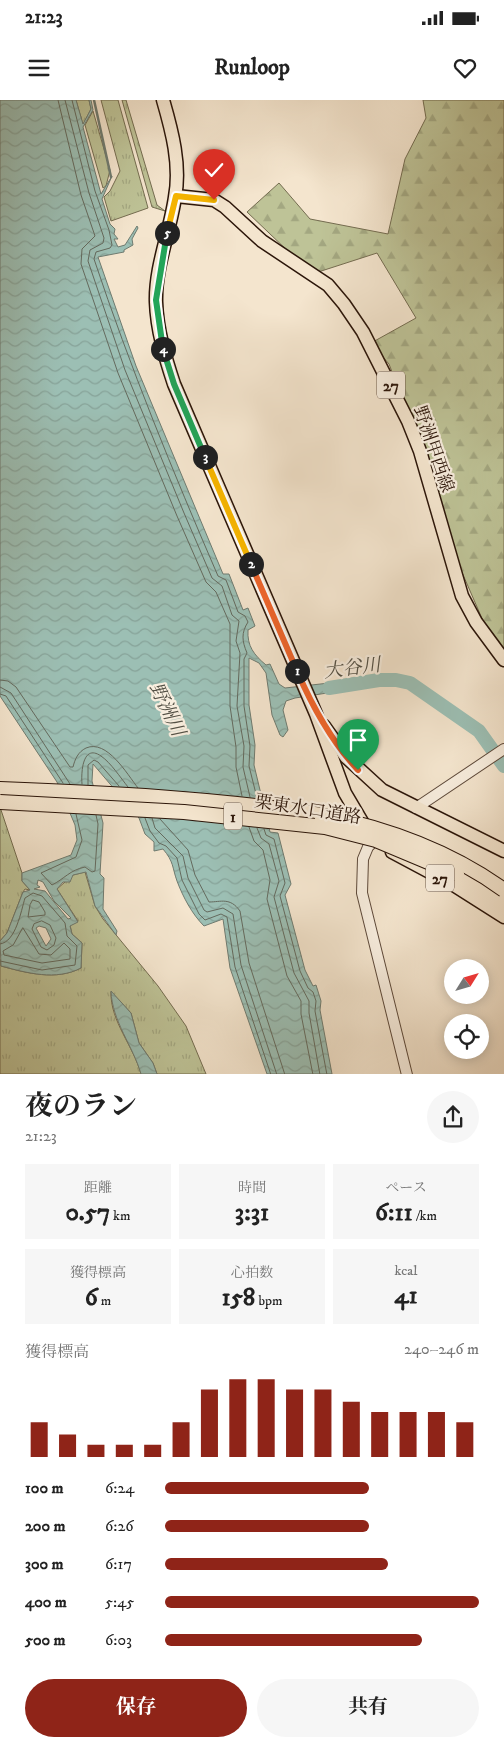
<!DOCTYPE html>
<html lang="ja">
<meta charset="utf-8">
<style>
:root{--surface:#fff;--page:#f6f6f6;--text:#222;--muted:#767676;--accent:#8f2418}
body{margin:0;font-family:"IM FELL DW Pica","Noto Serif JP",serif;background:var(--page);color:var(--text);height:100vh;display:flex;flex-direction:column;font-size:19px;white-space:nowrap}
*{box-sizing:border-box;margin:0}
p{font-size:16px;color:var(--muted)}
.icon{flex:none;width:28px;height:28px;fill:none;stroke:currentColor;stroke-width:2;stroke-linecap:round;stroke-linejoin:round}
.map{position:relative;height:974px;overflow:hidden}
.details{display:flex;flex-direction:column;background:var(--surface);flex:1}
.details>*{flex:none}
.needle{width:32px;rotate:53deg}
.controls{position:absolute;left:444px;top:859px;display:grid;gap:10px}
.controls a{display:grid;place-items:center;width:45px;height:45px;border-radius:50%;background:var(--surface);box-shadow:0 2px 12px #0003;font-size:25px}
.pin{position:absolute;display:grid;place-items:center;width:42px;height:42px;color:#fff;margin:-51px -21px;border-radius:50% 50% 50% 0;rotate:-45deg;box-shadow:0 0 5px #0007}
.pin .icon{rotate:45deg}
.km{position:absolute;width:25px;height:25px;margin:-12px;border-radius:50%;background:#222;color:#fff;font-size:14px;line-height:25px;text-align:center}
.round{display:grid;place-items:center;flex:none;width:52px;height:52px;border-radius:26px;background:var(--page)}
.overview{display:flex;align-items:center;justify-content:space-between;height:85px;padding:0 25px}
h1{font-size:28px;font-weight:700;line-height:38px}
.figures{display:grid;grid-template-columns:repeat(3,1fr);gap:8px;height:85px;padding:5px 25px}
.figures div{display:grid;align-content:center;border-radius:0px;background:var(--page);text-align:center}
.figures b{font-size:25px;font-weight:700}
.figures small{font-size:14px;font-weight:400}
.figures p{font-size:14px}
.chart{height:140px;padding:10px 25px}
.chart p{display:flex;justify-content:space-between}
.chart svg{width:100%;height:90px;margin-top:5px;stroke:var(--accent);stroke-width:6}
.cta{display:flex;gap:10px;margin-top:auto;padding:10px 25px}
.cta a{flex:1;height:58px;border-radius:30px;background:var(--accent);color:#fff;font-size:20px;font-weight:700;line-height:58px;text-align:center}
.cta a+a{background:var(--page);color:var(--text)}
ul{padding:0 25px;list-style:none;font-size:16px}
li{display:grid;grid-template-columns:80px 60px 1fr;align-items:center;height:38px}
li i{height:12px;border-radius:6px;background:var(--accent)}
.status{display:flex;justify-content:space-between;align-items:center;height:35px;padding:0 25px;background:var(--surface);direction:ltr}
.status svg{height:14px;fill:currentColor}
header{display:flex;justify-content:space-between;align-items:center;height:65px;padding:0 25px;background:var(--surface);font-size:22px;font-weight:700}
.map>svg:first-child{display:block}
.grass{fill:url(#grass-tufts);stroke:#746c50}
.forest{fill:url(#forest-firs);stroke:#746c50}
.water{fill:url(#water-waves);stroke:#6f7b70;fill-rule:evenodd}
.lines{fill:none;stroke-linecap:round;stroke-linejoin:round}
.shore{stroke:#646a5e;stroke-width:1}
.stream{stroke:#6f7b70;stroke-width:2.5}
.river{stroke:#9cbfb4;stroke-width:14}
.minor-casing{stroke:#5d493a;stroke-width:12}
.major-casing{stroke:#2b1509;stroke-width:15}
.highway-casing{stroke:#2b1509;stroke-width:16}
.minor{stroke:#f8eedf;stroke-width:10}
.major{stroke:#f4e5ce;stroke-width:12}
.highway{stroke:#f4e5ce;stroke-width:14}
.highway-bridge-casing{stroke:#2b1509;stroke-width:16;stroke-linecap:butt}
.highway-bridge{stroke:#f4e5ce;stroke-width:14}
.split-1-casing{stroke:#fff;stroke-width:10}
.split-2-casing{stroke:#fff;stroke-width:10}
.split-3-casing{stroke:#fff;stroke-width:10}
.split-4-casing{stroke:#fff;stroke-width:10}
.split-5-casing{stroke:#fff;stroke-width:10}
.split-6-casing{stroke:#fff;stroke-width:10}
.split-1{stroke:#f0652b;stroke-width:6}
.split-2{stroke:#f0652b;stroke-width:6}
.split-3{stroke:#f5b400;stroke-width:6}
.split-4{stroke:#22a559;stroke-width:6}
.split-5{stroke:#22a559;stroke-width:6}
.split-6{stroke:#f5b400;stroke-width:6}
.labels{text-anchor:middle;stroke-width:4.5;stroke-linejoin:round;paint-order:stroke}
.shield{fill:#f8eedf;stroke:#685649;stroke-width:1}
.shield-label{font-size:16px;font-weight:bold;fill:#2b1509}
.street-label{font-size:18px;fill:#2b1509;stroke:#f8eedf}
.water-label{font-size:19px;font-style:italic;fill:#535045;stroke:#f8eedf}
</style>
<div class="status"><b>21:23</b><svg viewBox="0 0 49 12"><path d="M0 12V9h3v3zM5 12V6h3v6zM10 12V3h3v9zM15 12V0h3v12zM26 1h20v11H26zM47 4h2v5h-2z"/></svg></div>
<header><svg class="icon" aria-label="menu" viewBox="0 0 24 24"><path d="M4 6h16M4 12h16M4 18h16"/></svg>Runloop<svg class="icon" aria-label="heart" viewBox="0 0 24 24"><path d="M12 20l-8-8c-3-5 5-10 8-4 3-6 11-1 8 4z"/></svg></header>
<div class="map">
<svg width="504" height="975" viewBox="0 0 504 975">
<defs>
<pattern id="grass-tufts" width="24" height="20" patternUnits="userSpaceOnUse" patternTransform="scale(1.25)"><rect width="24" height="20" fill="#bec397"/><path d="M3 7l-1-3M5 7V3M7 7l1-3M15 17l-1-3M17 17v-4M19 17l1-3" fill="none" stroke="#a3a781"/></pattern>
<pattern id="forest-firs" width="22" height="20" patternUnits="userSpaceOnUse" patternTransform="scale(1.25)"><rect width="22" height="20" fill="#bec397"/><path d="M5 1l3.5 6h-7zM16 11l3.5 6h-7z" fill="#a3a781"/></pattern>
<pattern id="water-waves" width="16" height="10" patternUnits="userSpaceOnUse" patternTransform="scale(1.25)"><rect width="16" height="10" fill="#9cbfb4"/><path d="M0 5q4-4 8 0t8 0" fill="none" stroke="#87a399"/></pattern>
</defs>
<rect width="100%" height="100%" fill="#f4e5ce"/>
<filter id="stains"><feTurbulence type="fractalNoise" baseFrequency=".004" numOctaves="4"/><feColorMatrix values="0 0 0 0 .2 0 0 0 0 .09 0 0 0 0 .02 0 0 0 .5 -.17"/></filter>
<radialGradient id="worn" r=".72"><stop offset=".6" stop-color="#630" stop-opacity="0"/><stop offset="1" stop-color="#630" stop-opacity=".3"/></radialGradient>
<g class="grass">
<path d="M76,0h13l2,9 -8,16z"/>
<path d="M101,0h17l30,108 -37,13 -7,-24 6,-6 10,-20z"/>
<path d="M122,0h4l31,105 8,6 -13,-4z"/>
<path d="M93,11l17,59 -4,16 -3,2 -18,-63z"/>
<path d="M0,707l22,66v8l8,9 -5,-1 -2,3 -16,41 -7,8z"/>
<path d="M85,772l10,34 8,13 55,67 28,40 20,48h-49l-4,-11 -14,-20 -8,-30 -20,-21c-1,29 23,55 30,82h-141v-115l1,7c26,7 55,15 80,2l1,-25 -10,-9 -2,-9 8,-4 -21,-32 16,-14z"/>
</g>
<path class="forest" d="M423,0h81v552l-17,-22 -46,-106 -17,-69 -35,-91 -18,-21 45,-25 -39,-65 -65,21 -65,-62 32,-29 31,36 78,15 17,-75 21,-41z"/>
<g class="water">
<path d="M0,0h76l7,24 8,-15 -2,-9h2l2,10 -10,17 18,67 11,-18 -10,23 8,25 5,5 -1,5 4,5h-4l4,8 7,-2 12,-19 1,2 -6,11 1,6 -9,5v2l-26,5 38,109 87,208h6l14,36 5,-2 7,18 -7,4c-1,16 6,25 18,35l4,-1 9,20 6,4 53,-6 1,2 7,-1 1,5 -7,1v2l-45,7 -9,3 -3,9 5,20 -5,7 -3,-2 -8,-20 -6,-42 -7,-10 -10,-5v47l6,40 -1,20 16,67 8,1 13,51 -6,11 20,75 8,16 3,-1 5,16 -1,9 12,64h-65l-37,-106 -7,-49 -19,7c-12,-12 -21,-29 -27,-45 -5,-14 -3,-19 -14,-32l-9,2v-9l-9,-8 -6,-16 -46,-54 -1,17 11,42 -3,51 4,4 -1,31 14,22 -1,4 -21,-29 -9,-34 -13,3 -3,7h-7l-6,7 21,33 -8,4 2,8 10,9 -1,25c-25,13 -54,5 -80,-2l-1,-25 7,-8 16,-41 7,-2 -8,-9v-8l49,-18 6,-15 -2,-15 -18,-43 -57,-86zM38,780l5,2 11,19 17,17 -3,1 -23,-28 -11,-2 6,-2 -3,-2zM39,826l7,2 5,11 -5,7 -10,-18z"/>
<path d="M111,891l20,22 8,30 14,20 4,11h-16c-8,-28 -29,-53 -30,-83z"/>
</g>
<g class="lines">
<g class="shore">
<path d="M58,0l23,95 14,41 -13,13 -1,15 37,109 59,143 29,66 10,10 14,32v82l6,41v20l6,29"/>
<path d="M65,0l24,93 15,45 -1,5 -13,7 -2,11 37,109 59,143 28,65 10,8 10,29 7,6 -3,20 4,12 -3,53 7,40 -1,21 7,30"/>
<path d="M72,0l23,91 14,39 3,15 -2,3 -14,4 -2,7c36,108 79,213 124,317l8,4 12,32 7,4 3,6c-7,11 -6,19 -1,31l-3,6v47l6,40 -1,20 8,32"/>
<path d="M0,580l8,1 8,6 54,80h3c2,-8 5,-15 13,-19 21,-9 41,26 52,40"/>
<path d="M0,587l11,6 59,91"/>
<path d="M0,594l6,2 57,87"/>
<path d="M82,684c-1,-10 0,-41 19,-28 10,7 19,21 27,31"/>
<path d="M88,685v-20l6,-5 4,2 21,24"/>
<path d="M76,714l6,26 -6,17 -35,16 11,12c12,-6 18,-15 33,-18l7,5 3,-1 3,-47 -2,-9"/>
<path d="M145,718l5,13 9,12 7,3 11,12 5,22 17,34 6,6 16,-6 6,3 8,50 36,108"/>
<path d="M152,718l3,10 28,28 5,22 16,32 3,2 16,-4 10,6 8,51 36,110"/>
<path d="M160,719l28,31 7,25 14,27c12,0 21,-5 31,9l9,52 36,112"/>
<path d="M249,727l5,14 9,9 7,30 -3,19 20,77 14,25v13l12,61"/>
<path d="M257,728l4,10 8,6 10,37 -5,16 20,76 15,28v12l11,62"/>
<path d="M264,729l2,6 8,4 11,44 -5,13 20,75 8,17 5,4 3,9 -1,10 12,64"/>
<path d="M33,800l6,2 6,10v3l-17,2 2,-12z"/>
<path d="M42,821l8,4 6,13 -2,7 -7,5 -6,-3 -9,-18 2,-5z"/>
<path d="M23,828l16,26 12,1 13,-12 6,6v10l-28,4 -38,-8 -1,-4 10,-6z"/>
<path d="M0,844c16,-2 21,-33 25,-46l8,-5 9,3 18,21 5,6 2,13 10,10 -2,19 -33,5 -42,-9"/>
</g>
<path class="stream" d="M94,0l17,77"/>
<path class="river" d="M329,588l50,-8h17l14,3 69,48 25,35"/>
<g class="minor-casing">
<g id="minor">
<path d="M416,708l88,-59"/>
<path d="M373,742l-5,5 -5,12 -1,34 45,182"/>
</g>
</g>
<g class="major-casing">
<g id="major">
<path d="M163,0c9,31 18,65 12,97 -5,35 -20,70 -19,105 1,28 9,55 18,82l142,330 29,79 23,39"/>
<path d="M176,96l38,4 11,7 37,34 66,44 16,19 19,28 45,89 12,30 42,145 14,26 28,38"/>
<path d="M324,626l22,31 36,33 122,61"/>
<path d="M392,752l60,32 52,33"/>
</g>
</g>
<g class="highway-casing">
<g id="highway">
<path d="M0,689c107,4 215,9 321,26"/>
<path d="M457,774l47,30"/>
</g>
</g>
<use href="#minor" class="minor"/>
<use href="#major" class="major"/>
<use href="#highway" class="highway"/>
<g class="highway-bridge-casing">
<g id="highway-bridge">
<path d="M0,702l184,10 141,15 51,13 81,34"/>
<path d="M321,715c65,13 129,36 183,75"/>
</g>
</g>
<use href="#highway-bridge" class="highway-bridge"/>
</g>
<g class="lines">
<g class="split-1-casing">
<path id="split-1" d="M297,571c16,37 34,70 61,99"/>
</g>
<g class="split-2-casing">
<path id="split-2" d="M251,464l46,107"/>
</g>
<g class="split-3-casing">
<path id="split-3" d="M205,357l46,107"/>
</g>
<g class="split-4-casing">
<path id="split-4" d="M163,249l11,35 31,73"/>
</g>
<g class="split-5-casing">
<path id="split-5" d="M163,249l-7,-49 11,-67"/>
</g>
<g class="split-6-casing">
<path id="split-6" d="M167,133l9,-37 38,4"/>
</g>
<use href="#split-1" class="split-1"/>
<use href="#split-2" class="split-2"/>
<use href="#split-3" class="split-3"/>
<use href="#split-4" class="split-4"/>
<use href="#split-5" class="split-5"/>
<use href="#split-6" class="split-6"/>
</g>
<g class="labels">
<g class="shield">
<rect x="377" y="271.5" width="28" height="27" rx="4"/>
<rect x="224" y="702.5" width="18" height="27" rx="4"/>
<rect x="426" y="764.5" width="28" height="27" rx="4"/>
</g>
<g class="shield-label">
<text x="391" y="291">27</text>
<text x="233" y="722">1</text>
<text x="440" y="784">27</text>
</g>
<g class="street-label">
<text transform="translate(434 349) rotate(71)" y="6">野洲甲西線</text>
<text transform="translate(308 709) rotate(9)" y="6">栗東水口道路</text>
</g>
<g class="water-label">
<text transform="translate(352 567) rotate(-7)" y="7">大谷川</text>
<text transform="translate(168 609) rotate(64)" y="7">野洲川</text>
</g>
</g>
<rect width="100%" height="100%" filter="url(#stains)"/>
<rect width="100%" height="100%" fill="url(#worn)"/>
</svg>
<div class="controls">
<a><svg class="needle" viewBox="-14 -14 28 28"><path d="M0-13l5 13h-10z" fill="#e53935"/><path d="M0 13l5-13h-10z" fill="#767676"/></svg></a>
<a><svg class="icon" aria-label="locate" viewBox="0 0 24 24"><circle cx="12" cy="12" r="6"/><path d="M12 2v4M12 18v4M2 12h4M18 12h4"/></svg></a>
</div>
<div class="pin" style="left:358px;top:670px;background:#1e9e55"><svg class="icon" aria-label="arrive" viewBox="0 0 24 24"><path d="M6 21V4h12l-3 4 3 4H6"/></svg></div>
<div class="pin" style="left:214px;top:100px;background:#d93025"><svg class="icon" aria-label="check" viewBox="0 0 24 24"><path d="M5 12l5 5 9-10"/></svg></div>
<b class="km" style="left:297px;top:571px">1</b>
<b class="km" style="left:251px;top:464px">2</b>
<b class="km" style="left:205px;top:357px">3</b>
<b class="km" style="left:163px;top:249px">4</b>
<b class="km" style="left:167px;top:133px">5</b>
</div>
<section class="details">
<div class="overview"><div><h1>夜のラン</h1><p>21:23</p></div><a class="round"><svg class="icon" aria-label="share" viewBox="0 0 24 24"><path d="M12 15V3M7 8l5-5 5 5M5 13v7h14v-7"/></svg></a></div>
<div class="figures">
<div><p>距離</p><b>0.57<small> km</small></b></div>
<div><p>時間</p><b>3:31</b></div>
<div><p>ペース</p><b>6:11<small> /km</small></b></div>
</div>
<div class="figures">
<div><p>獲得標高</p><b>6<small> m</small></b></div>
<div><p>心拍数</p><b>158<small> bpm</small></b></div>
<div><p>kcal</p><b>41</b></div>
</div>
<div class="chart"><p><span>獲得標高</span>240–246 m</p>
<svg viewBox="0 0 160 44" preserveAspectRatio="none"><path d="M5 44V27M15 44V33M25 44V38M35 44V38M45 44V38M55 44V27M65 44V11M75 44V6M85 44V6M95 44V11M105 44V11M115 44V17M125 44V22M135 44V22M145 44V22M155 44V27"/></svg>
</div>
<ul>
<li><b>100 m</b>6:24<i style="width:65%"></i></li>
<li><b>200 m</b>6:26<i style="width:65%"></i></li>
<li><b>300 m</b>6:17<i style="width:71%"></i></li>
<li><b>400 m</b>5:45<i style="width:100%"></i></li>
<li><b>500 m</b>6:03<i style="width:82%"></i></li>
</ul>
<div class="cta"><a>保存</a><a>共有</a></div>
</section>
